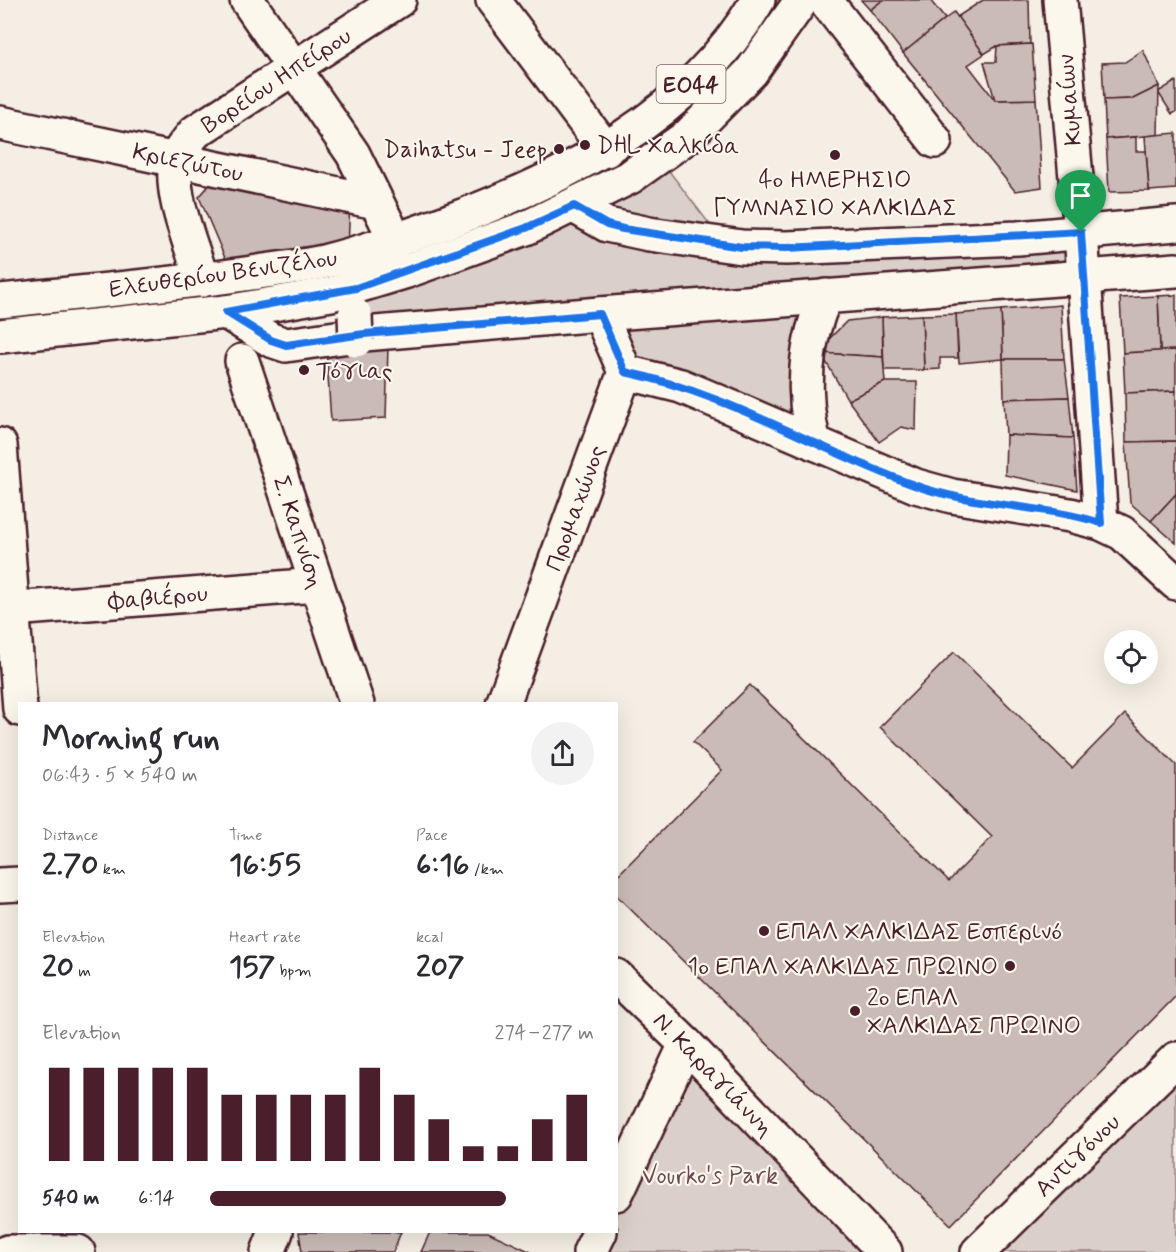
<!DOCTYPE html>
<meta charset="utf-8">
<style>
:root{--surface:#fff;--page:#f2f2f3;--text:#2b2b33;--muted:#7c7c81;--accent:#4a1f2b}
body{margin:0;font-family:Mynerve,sans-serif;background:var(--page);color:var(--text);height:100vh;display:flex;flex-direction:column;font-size:22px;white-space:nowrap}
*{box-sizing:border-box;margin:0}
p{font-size:20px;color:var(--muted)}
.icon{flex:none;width:33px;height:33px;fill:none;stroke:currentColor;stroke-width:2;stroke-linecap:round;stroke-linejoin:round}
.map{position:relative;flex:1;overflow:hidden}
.sheet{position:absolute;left:18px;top:702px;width:600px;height:531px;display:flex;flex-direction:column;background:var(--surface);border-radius:0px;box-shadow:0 6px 24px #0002}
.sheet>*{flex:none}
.fabs{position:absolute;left:1104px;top:630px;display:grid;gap:12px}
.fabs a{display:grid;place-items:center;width:54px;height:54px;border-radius:50%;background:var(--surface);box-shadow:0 6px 24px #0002;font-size:30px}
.pin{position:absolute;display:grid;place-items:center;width:51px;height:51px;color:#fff;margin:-62px -26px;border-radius:50% 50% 50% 0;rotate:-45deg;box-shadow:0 0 6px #0007}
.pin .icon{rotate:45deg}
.round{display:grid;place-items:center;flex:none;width:63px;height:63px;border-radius:32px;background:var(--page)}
.head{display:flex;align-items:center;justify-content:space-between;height:102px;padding:0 24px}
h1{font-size:33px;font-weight:800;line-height:45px}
.metrics{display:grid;grid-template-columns:repeat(3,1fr);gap:9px;height:102px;padding:6px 24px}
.metrics div{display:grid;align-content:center}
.metrics b{font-size:30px;font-weight:800}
.metrics small{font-size:16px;font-weight:400}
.metrics p{font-size:16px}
.chart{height:168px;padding:12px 24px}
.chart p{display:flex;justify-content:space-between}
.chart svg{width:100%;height:108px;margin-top:6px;stroke:var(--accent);stroke-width:6}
ul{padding:0 24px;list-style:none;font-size:20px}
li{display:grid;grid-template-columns:96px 72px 1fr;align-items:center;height:45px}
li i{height:15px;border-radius:8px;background:var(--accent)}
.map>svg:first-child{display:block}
.green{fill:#dbd0c9;stroke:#92787a;stroke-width:1.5}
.building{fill:#cabbb6;stroke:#4a1f2b;stroke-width:1.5}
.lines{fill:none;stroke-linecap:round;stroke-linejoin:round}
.minor-casing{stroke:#4a1f2b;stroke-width:38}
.major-casing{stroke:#4a1f2b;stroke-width:38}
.minor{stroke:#fbf7ec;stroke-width:33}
.major{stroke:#fbf7ec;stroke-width:33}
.minor-bridge-casing{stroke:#4a1f2b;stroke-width:38;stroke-linecap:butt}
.minor-bridge{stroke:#fbf7ec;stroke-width:33}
.route-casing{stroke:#fff;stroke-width:12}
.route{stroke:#1a73e8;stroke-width:8}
.poi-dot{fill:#4a1f2b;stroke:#fbf7ec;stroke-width:2}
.labels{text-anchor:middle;stroke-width:4.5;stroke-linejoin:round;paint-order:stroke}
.shield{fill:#fbf7ec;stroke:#7f6065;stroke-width:1.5}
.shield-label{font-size:22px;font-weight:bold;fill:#4a1f2b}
.street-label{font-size:24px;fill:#4a1f2b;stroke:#fbf7ec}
.poi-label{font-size:24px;fill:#4a1f2b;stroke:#fbf7ec;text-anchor:start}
.park-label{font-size:24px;fill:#6e4b52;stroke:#fbf7ec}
</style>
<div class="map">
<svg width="1176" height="1252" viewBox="0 0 1176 1252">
<rect width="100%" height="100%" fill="#f4eee4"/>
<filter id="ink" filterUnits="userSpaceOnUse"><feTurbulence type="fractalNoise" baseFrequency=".0167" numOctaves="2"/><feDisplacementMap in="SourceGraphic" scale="12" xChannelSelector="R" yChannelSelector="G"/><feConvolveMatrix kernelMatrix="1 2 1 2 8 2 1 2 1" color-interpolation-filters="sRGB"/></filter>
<g filter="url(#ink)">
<g class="green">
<path d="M758,0h44l-143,158 56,73 4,12 362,-10 3,44 -258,19 -12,147 -189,-71 -25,-58 -236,20 -8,-46 250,-138z"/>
<path d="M686,1044l209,208h-306l9,-20h18l1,-40z"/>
<path d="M1176,1059v193h-198z"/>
</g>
<g class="building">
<path d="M861,0h22l-13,10z"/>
<path d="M883,0h47l15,19 -42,34 -33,-43z"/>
<path d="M983,0h46l1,44 -33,2 -13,8 -27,-37z"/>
<path d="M954,12l30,42 -16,11 27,35 41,-1 6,88 -27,4 -112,-138z"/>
<path d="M1032,44l4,55 -41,1 -11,-38h12l1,-16z"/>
<path d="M1143,50l16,36 -26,13 -29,1 -2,-37 23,-1z"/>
<path d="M1176,81v31l-4,2 -14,-22z"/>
<path d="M1159,86l-1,49 -52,4 -2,-39 29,-1z"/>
<path d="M1176,133v56l-27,2 -4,-55z"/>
<path d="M1136,137v14h10l3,40 -40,1 -3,-53z"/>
<path d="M221,172l129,30 -2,45 -120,18 -29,-68z"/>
<path d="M1176,295v55l-16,1 -2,-55z"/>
<path d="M1158,296l2,55 -37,2 -3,-55z"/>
<path d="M1061,305l3,54h-61l-2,-49z"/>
<path d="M1001,310l2,49 -44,4 -3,-49z"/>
<path d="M956,314l2,44h-18v11l-16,1 -2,-55z"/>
<path d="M922,315l2,55h-40l-2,-53z"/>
<path d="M882,317l1,40 -62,-4 2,-8 24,-24z"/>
<path d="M388,346l-2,72 -55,3 -5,-74z"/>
<path d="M1176,350v41l-51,2 -2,-40z"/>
<path d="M821,353l62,4 2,25 -37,18z"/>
<path d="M1003,359h61l5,38 -65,2z"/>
<path d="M885,382h32l-1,48 -15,-3 -22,15 -31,-42z"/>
<path d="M1176,391v50l-50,1 -1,-49z"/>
<path d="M1069,397l4,41 -67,-3 -2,-36z"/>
<path d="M1006,435l67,3 4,52 -72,-15z"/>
<path d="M1176,441v53l-25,27 -21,-18 -4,-61z"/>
<path d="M1176,494v49l-25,-22z"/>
<path d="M954,652l118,116 53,-54 51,51v231l-225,229 -335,-330v-18l106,-107 -29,-28 57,-57 199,196 43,-44 -112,-110z"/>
<path d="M299,1232h102l-8,20h-91z"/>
<path d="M430,1232h58l43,20h-110z"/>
</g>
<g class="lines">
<g class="minor-casing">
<g id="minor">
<path d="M247,0l106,154 43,87"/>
<path d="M493,0l113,150"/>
<path d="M825,0l110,141"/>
<path d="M1060,0l21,233 20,290"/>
<path d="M0,123l376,79"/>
<path d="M574,206l33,19 42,9 93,13 45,1 231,-10 158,-14"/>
<path d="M202,280c-9,-32 -35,-89 -25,-122 3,-10 12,-18 18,-26l204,-132"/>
<path d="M226,312l45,28 15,5 78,-11 236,-20 576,-44"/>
<path d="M242,361l115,343"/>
<path d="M625,372l56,14 26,11 209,89 36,10 118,19 31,8 21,10 54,50"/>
<path d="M814,443c-13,-49 -10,-101 12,-147"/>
<path d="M0,445l20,264"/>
<path d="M0,610l316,-25"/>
<path d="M503,704l122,-332 -25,-58"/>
<path d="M0,885l20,-1"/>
<path d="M616,976l70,68 199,208"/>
<path d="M616,1194l70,-150"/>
<path d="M8,1252h70"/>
<path d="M268,1252l8,-20"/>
<path d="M590,1252l10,-20"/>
<path d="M978,1252l198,-193"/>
</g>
</g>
<g class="major-casing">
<g id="major">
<path d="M0,301c84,-9 168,-16 252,-28 24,-4 48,-6 71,-11 42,-10 82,-25 121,-39 122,-45 246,-106 314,-223"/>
<path d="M0,336l226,-24 105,-18 76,-23 119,-43 104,-51 58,-41 63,-64 51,-72"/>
</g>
</g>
<use href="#minor" class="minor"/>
<use href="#major" class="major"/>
<g class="minor-bridge-casing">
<path id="minor-bridge" d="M355,315l1,25"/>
</g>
<use href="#minor-bridge" class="minor-bridge"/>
</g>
</g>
<g class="lines" filter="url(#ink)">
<g class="route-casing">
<path id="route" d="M574,206l33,19 16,4 119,18 45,1 294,-16 20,291c-61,-19 -127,-16 -187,-38 -98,-36 -187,-92 -289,-113l-25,-58 -236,20 -78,11 -15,-5 -45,-28 130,-24 170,-60z"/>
</g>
<use href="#route" class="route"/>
</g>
<g class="poi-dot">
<circle cx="585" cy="145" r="6"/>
<circle cx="559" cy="149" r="6"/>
<circle cx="835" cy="155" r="6"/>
<circle cx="304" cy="370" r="6"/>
<circle cx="764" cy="931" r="6"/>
<circle cx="1010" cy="966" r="6"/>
<circle cx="855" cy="1011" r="6"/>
</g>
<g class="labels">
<rect class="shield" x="656.5" y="65" width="69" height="38" rx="4.5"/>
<g class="shield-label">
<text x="691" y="92">ΕΟ44</text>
</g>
<g class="street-label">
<text transform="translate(276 80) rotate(-33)" y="8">Βορείου Ηπείρου</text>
<text transform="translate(1069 100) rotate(-95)" y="8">Κυμαίων</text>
<text transform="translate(188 162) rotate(12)" y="8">Κριεζώτου</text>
<text transform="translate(223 273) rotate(-8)" y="8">Ελευθερίου Βενιζέλου</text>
<text transform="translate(575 508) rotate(-70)" y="8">Προμαχώνος</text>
<text transform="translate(299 532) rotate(72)" y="8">Σ. Καπνίση</text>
<text transform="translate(158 597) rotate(-5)" y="8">Φαβιέρου</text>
<text transform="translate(714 1074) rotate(46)" y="8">Ν. Καραγιάννη</text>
<text transform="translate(1077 1155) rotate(-44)" y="8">Αντιγόνου</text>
</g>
<g class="poi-label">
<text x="597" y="153">DHL Χαλκίδα</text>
<text x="547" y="157" text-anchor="end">Daihatsu - Jeep</text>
<text x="835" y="187" text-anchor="middle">4ο ΗΜΕΡΗΣΙΟ<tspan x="835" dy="28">ΓΥΜΝΑΣΙΟ ΧΑΛΚΙΔΑΣ</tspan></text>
<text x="316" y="378">Τόγιας</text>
<text x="776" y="939">ΕΠΑΛ ΧΑΛΚΙΔΑΣ Εσπερινό</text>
<text x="998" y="974" text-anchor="end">1ο ΕΠΑΛ ΧΑΛΚΙΔΑΣ ΠΡΩΙΝΟ</text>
<text x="867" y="1005">2ο ΕΠΑΛ<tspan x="867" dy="28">ΧΑΛΚΙΔΑΣ ΠΡΩΙΝΟ</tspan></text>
</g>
<g class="park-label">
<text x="710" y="1183">Vourko's Park</text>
</g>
</g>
</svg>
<div class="fabs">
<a><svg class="icon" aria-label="locate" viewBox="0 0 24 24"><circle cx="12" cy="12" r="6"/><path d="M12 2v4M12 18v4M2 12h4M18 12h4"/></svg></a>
</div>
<div class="pin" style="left:1081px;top:232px;background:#1e9e55"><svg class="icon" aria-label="arrive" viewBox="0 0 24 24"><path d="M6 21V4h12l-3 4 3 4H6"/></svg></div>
<section class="sheet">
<div class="head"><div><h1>Morning run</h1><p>06:43 · 5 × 540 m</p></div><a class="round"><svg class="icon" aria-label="share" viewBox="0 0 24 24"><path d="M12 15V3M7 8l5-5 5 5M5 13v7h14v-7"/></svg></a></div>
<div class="metrics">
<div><p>Distance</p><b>2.70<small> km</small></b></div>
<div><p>Time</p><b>16:55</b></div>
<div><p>Pace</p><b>6:16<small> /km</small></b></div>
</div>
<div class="metrics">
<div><p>Elevation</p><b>20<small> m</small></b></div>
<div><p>Heart rate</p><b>157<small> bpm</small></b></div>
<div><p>kcal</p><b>207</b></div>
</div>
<div class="chart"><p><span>Elevation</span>274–277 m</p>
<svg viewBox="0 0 160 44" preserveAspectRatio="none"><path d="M5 44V6M15 44V6M25 44V6M35 44V6M45 44V6M55 44V17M65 44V17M75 44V17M85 44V17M95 44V6M105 44V17M115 44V27M125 44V38M135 44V38M145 44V27M155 44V17"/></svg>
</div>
<ul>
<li><b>540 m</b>6:14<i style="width:77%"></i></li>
</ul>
</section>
</div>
